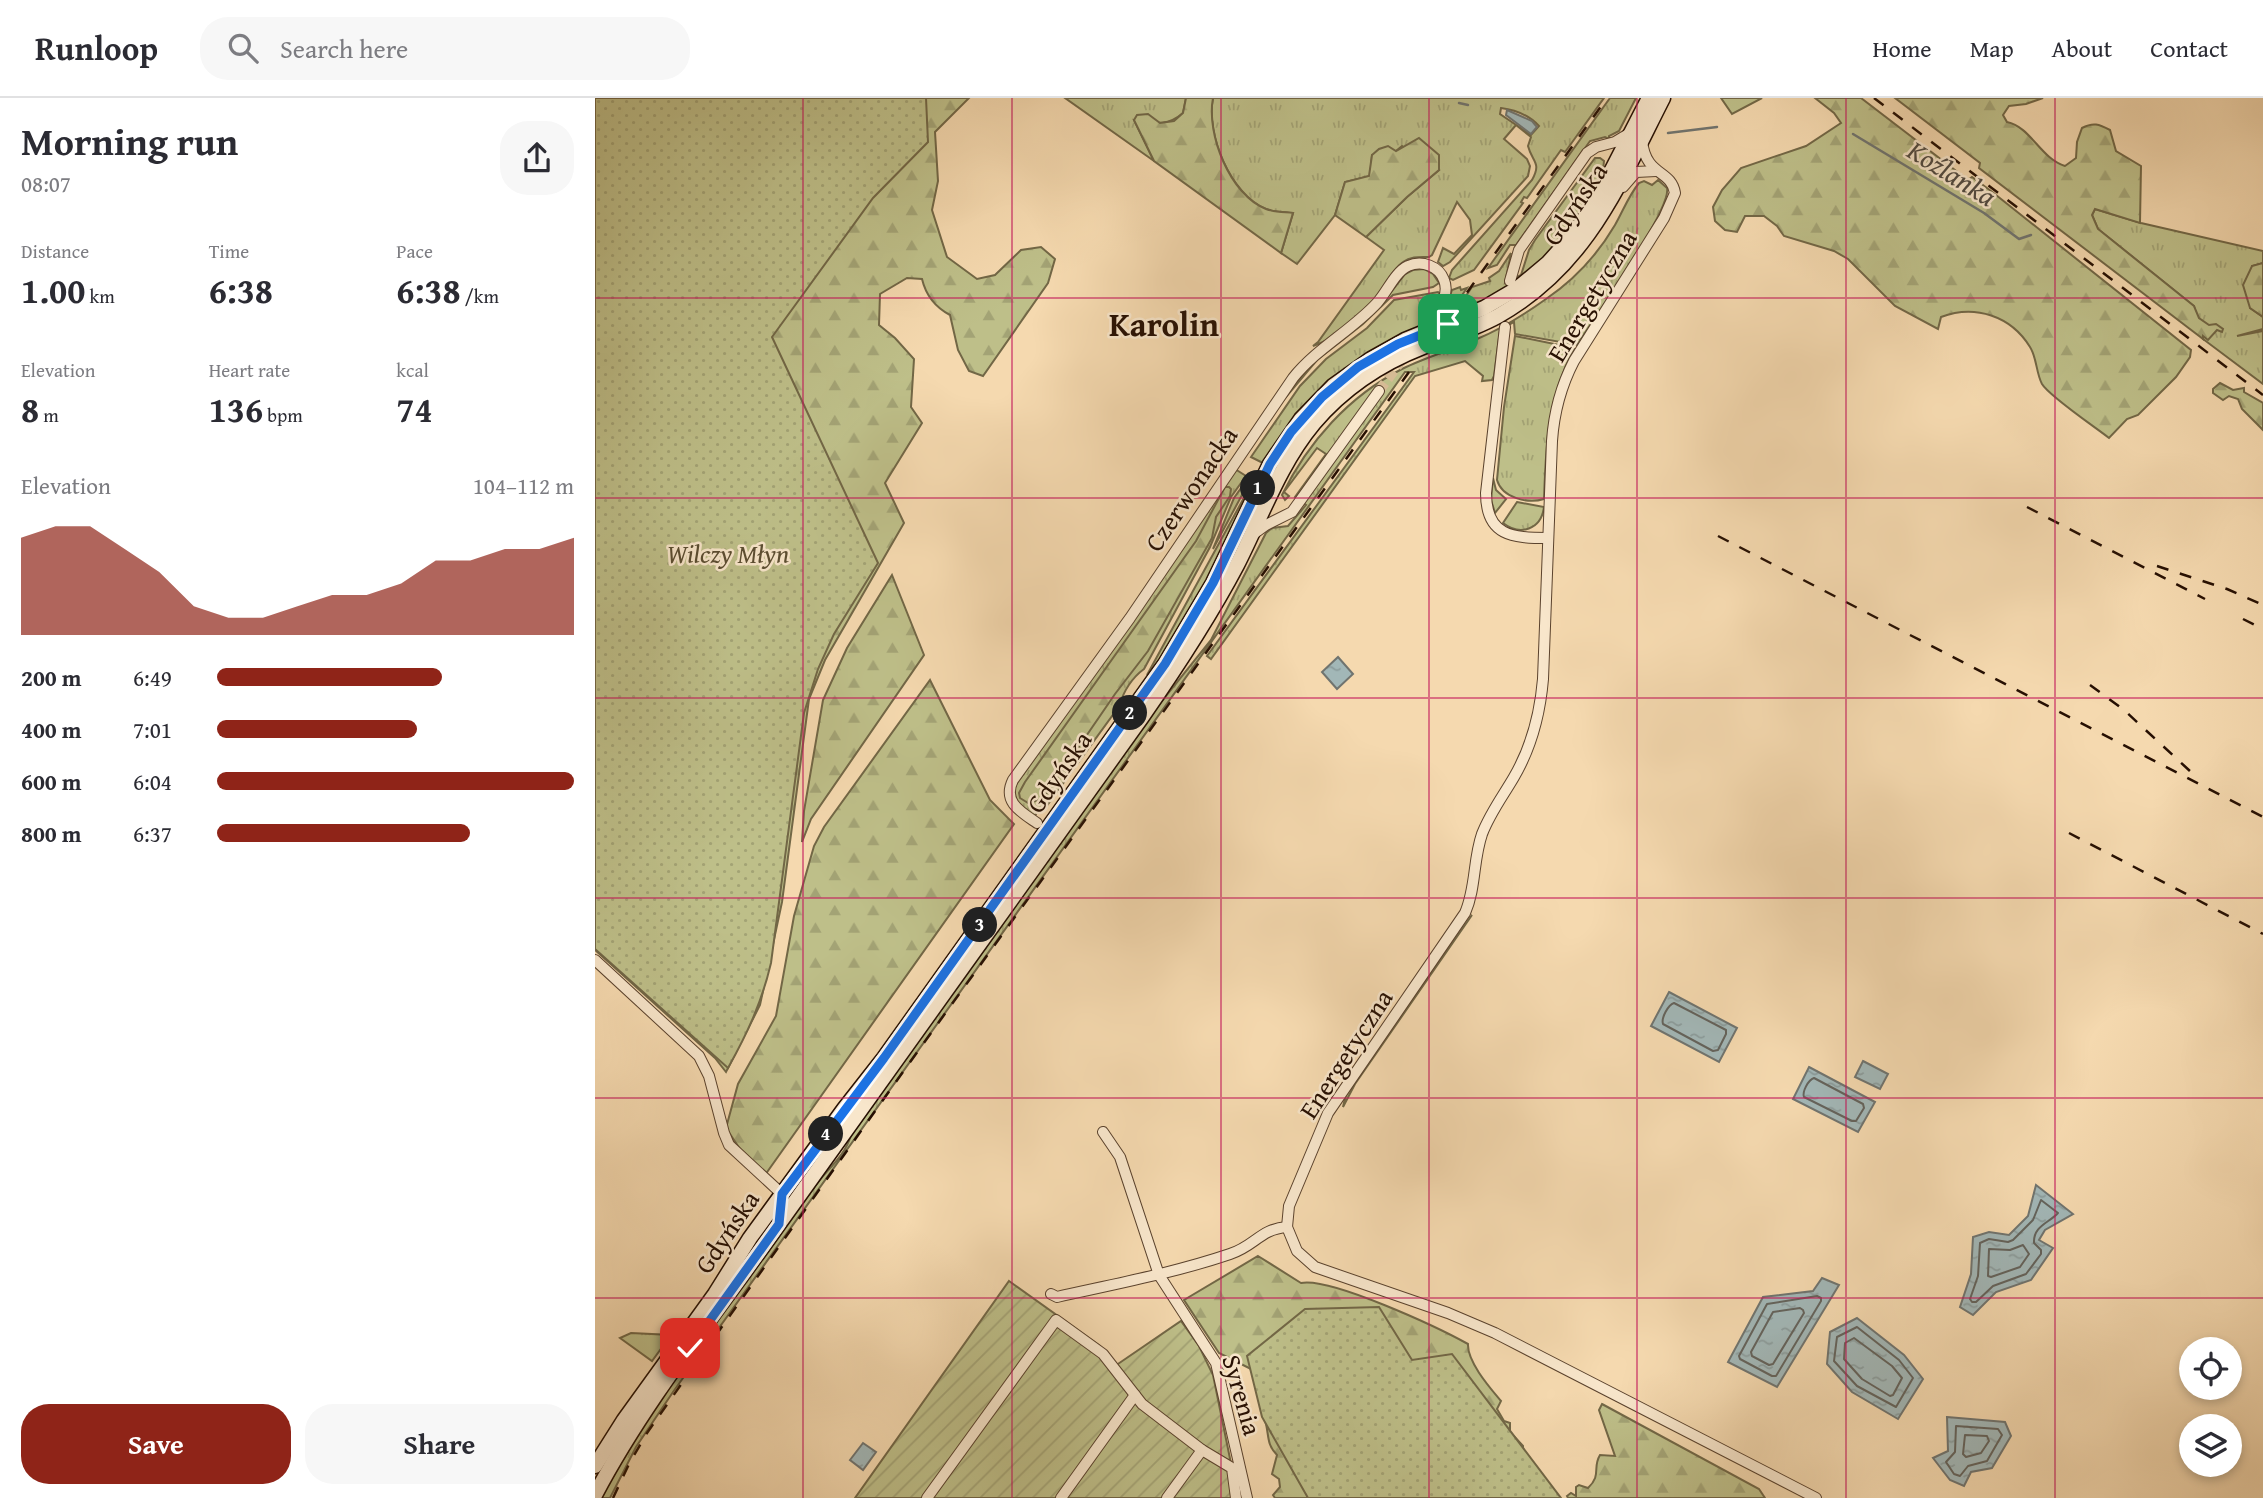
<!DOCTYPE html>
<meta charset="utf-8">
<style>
:root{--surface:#fff;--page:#f7f7f7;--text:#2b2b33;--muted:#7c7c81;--line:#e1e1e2;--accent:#8f2418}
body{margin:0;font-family:"Gentium Book Plus",serif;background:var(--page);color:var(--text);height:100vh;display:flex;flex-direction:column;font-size:26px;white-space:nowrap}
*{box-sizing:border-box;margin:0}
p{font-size:23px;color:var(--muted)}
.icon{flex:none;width:38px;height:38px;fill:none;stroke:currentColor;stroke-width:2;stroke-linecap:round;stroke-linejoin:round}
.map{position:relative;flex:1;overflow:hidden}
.panel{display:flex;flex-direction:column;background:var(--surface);width:595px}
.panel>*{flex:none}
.fabs{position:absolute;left:1584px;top:1239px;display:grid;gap:14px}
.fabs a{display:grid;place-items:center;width:63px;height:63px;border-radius:50%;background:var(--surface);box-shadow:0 4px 10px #0003;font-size:35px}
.pin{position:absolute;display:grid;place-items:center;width:60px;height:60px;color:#fff;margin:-30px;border-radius:14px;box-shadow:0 4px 10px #0006}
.km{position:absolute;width:35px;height:35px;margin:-18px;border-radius:50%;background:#222;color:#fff;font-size:19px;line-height:35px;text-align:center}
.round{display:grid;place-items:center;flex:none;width:74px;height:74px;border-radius:28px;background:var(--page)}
.overview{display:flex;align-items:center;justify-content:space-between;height:119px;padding:0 21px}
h1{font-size:38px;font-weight:800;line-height:52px}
.metrics{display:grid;grid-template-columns:repeat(3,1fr);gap:10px;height:119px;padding:7px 21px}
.metrics div{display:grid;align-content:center}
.metrics b{font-size:35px;font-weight:800}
.metrics small{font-size:19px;font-weight:400}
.metrics p{font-size:19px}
.chart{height:196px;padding:14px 21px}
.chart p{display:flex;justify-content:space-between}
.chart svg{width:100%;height:126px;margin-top:7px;fill:var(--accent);opacity:.7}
.button{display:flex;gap:14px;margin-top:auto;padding:14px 21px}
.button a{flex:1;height:80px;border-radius:28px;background:var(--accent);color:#fff;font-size:28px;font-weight:800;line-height:80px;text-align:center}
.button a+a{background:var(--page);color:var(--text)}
ul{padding:0 21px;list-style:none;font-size:23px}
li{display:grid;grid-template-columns:112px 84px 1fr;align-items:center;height:52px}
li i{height:18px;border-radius:9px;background:var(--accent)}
header{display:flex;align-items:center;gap:42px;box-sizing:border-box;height:98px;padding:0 35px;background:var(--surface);border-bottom:2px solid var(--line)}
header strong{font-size:33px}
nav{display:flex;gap:38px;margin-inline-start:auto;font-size:24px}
.search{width:490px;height:63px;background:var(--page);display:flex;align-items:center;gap:18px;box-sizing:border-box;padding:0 24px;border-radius:28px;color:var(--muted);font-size:26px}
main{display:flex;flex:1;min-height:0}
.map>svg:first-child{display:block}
.grass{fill:url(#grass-tufts);stroke:#726746;stroke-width:2;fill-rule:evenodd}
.forest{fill:url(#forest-firs);stroke:#726746;stroke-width:2}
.park{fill:url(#park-dots);stroke:#726746;stroke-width:2}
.garden{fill:url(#garden-furrows);stroke:#726746;stroke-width:2}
.water{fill:url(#water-ripples);stroke:#70746f;stroke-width:2}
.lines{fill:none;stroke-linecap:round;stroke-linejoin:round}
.shore{stroke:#64635c;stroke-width:2}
.stream{stroke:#70746f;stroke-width:2.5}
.street-tunnel{stroke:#d6bb95;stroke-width:10;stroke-dasharray:10 5;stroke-linecap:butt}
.street-casing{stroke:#5a422d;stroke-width:12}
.secondary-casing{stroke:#260f02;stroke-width:17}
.street{stroke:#f8e6cb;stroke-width:10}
.secondary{stroke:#f8e6cb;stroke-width:14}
.rail{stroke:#260f02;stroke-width:2.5;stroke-dasharray:12 12;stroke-linecap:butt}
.route-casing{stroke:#fff;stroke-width:14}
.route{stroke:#1a73e8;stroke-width:9}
.grid{fill:none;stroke:#c2185b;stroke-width:2;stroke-opacity:0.55}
.labels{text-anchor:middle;stroke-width:5;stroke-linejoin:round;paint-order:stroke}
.street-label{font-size:26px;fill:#260f02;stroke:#f8e6cb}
.park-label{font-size:26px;font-style:italic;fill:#5b4d31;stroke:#f8e6cb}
.water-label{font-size:28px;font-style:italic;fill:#514a41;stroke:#f8e6cb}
.district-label{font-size:33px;font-weight:bold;fill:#260f02;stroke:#f8e6cb}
</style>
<header>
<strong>Runloop</strong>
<div class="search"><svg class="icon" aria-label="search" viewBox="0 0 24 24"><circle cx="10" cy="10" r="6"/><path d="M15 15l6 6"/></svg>Search here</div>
<nav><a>Home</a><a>Map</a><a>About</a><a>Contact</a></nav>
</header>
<main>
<section class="panel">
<div class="overview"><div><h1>Morning run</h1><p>08:07</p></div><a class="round"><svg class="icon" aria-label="share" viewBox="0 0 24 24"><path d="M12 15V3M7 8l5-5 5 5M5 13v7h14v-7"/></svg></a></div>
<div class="metrics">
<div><p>Distance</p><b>1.00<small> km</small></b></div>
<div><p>Time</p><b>6:38</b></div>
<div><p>Pace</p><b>6:38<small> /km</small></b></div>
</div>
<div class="metrics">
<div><p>Elevation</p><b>8<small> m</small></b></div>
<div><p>Heart rate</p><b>136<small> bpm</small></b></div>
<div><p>kcal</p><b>74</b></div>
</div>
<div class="chart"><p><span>Elevation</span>104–112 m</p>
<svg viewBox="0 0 160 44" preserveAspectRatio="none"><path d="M0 44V10L10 6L20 6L30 14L40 22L50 34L60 38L70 38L80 34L90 30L100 30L110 26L120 18L130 18L140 14L150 14L160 10V44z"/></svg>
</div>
<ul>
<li><b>200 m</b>6:49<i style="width:63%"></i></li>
<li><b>400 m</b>7:01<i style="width:56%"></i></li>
<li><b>600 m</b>6:04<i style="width:100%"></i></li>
<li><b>800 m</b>6:37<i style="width:71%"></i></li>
</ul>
<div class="button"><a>Save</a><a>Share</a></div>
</section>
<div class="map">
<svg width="1668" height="1400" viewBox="0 0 1668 1400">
<defs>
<pattern id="grass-tufts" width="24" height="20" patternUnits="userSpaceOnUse" patternTransform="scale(1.75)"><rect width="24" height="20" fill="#bebf89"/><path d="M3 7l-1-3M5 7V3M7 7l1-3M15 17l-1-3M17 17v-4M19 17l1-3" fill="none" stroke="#a3a375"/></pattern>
<pattern id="forest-firs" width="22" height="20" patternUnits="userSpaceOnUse" patternTransform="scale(1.75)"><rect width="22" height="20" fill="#bebf89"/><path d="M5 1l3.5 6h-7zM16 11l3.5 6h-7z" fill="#a3a375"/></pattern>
<pattern id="park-dots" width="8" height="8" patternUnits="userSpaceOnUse" patternTransform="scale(1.75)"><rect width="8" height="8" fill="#bebf89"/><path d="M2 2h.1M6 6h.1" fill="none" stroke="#a3a375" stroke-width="1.8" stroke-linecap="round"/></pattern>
<pattern id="garden-furrows" width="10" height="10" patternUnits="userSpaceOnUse" patternTransform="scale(1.75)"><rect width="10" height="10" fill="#bebf89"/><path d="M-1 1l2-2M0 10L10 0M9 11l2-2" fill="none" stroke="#a3a375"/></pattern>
<pattern id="water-ripples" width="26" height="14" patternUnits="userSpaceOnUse" patternTransform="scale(1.75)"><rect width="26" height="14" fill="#a2b7b7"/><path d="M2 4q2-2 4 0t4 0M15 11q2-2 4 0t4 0" fill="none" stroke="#8b9c9c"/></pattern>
</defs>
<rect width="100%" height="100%" fill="#f5d9af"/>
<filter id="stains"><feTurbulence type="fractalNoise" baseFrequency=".00286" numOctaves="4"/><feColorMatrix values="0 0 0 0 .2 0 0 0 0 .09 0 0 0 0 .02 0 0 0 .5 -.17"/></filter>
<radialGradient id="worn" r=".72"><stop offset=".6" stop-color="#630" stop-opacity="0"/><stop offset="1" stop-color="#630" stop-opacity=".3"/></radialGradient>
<g class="grass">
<path d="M470,0h121l-3,15c-16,14 -29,10 -49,7l20,41z"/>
<path d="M618,0h391l-36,50 -3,4 -4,-2 -34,48 -3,-1 -3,5 2,1 -49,67 -21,10 -4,-2 3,-8 80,-90c10,-18 0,-18 -4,-34l3,-9 -15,-12 -12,14 23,20 3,7 -2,10 -78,86 -7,4 -5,-4 5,-14 11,6 18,-19 -2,-15 -13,-18 -25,53 -3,2c-9,0 -18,-1 -26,5 -9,6 -17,21 -23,30 -15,21 -42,46 -67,54l5,-4 66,-92 -18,-13 41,-40 32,-27 -37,-24 -6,5 -24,4 -2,21 -25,6 -10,33 -38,49 -16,-11 12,-40c-8,-1 -19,-1 -27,-4 -36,-15 -60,-75 -53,-111zM906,10c15,2 28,7 38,18l-8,9 -31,-21z"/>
<path d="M1015,0h26l-17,33 -10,5v3l-4,-2 -15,4 -74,104h-6l-13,20 -9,3z"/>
<path d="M1000,60h5l4,3c-2,46 -59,98 -93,125l-190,104 -122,206 -37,62 -15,17 116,-212 -12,-6 49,-71 26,-27 41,-31 27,-28 44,-8 2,2 -15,25h11l12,-18 4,-11 8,-3 1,3 6,-2 -16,23 4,1 17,-25 18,-6 -1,-3 10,-7 12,-18 -6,30 16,-8 8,-25 6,-10z"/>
<path d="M1063,82l9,8c5,21 -75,133 -90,157l-62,-11 -1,-12 -14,8 -6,46 -2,4 -10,1 1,-5 -18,-15 -50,15 -204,283 -4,-3 207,-284h-9l-732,1020 -37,55 -26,51h-10l36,-66 174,-244 3,1c11,-17 32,-32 38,-54l298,-418 62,-77 55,-107 6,-5 16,-2 18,-21 -11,-8 31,-43 -9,-6 -33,44 5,4 -4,4 -3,-5c26,-53 67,-99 120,-126 24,-12 50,-19 75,-30 24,-10 48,-25 69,-40 28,-19 52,-45 69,-74 8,-14 14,-30 24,-42l5,-2 8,4z"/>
<path d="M1500,111l46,14 122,28v12l-11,3 -2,42 13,9v12l-26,7 26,-5v53l-60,-45 -9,-33 -96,-77 -6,-14z"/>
<path d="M829,171l9,5 6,9 -6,4 -40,8 -30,29 -46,36 -37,44 15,-21 21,-24 66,-55 23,-30 8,-4z"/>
<path d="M920,238l54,11 5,2c-27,51 -28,94 -30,150 -16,5 -42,-1 -47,-19l7,-73z"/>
<path d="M640,371l11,7 -15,21 -21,50 -66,122c-11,8 -21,22 -24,36l-77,106 -6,1 -2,4c-14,-9 -22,-13 -20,-30l111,-157z"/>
<path d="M653,380l2,2 -37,69 21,-51z"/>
<path d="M898,380l3,12 10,9 -11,14 -4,-13z"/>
<path d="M922,404l27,5c-3,23 -24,29 -41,16z"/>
<path d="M877,817l-117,169 -12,23 3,-13z"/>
<path d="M36,1235l40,2 -19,26 -32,-23z"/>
</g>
<g class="forest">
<path d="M0,0h374l-34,34 3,49 -6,29 15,47 30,22 18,-4 26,-25 20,-3 14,12 -7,24 -65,93 -14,-5 -11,-21 -8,-35c-15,-8 -24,-19 -28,-36l-15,-1 -27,16 -1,31 16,13 19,21 -3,48 11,16 -37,60 19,40 -79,137 -16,39 -27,203 -22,103 -34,67 -11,-14 -120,-108z"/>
<path d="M591,0h27c-7,36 17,97 53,111 8,3 19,3 27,4l-12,40 -127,-92 -20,-41 3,-5 11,-1 12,9 14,-2 9,-8z"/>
<path d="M1126,0h41l-30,16z"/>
<path d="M1220,0h46l107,82 4,-3 19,14 200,159 -1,7 -14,20 -38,38 -11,4 -18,19c-14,-11 -60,-42 -67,-54 -6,-11 -5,-26 -12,-37 -19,-31 -55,-43 -89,-30l-3,12 -43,-23 -47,-47 -14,-8 -50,-15 -7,-10 -13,-10h-19l-8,16 -12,-2 -10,-9 -2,-14 9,-17 19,-22 65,-22 35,-23 -7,-10z"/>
<path d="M1300,0h148l-17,6 -17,2 -6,9 4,7c24,5 33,36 58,44l11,-8 1,-16 5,-14c11,-6 17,-4 28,2l6,21 25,15 -1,57 -45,-14 -3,6 6,14 96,77 5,12 10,7 7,-1 7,5 -1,3 -5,-2 -9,10 -5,-4v3l-224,-171 1,-5z"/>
<path d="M824,40l20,17v15l-32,27 -41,40 -31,-22 10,-33 24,-6 3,-21 7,-6 9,-3 8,5z"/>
<path d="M1668,165v54l-13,-9 -7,-23 9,-19z"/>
<path d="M1625,285l13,7 11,-2v4l19,11v27l-21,-21 -4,-10 -9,-3 -6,4 -10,-7v-4z"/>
<path d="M630,389h4l2,2 -1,7 -14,21 -4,21 -64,113 -33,43 -72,105 -15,4 -8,-5 -1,-5 6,-11 171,-241z"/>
<path d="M297,477l32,80 -113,164 -9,23 2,-31 19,-111 24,-52z"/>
<path d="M335,582l60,120 24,24 -249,351 -23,-23 -16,-24 12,-44 38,-68 18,-100 20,-70 10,-19z"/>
<path d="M663,1158l43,27c30,-6 138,45 167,61 -1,18 23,45 33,57l-4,8 7,12 6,2v9l13,14v4l37,48h-285l-2,-3 7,-8 -1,-8 -7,-5 5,-19c-10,-10 -8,-18 -11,-31 -3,-19 -10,-37 -15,-55l-32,-16 -35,-53z"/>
<path d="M1007,1306l157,85 6,9h-197l-1,-2 4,-3 5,3v-9l3,-2 9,3c14,-13 4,-20 12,-33l15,1 -16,-46z"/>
</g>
<g class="park">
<path d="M0,0h331l2,44 -55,56 -101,139 106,226 -44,71 -16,35 -14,44 -33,250c-9,39 -24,71 -43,105l-133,-119z"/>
<path d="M784,1209l33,53 40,-6 109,144h-253l-46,-81 -15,-61 58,-47z"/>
</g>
<path class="garden" d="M414,1183l91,65 15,20 66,-45 18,25 14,29 25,123h-383z"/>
<g class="water">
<path d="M912,12l25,11 5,6 -6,7 -25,-19z"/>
<path d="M743,559l15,17 -16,15 -15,-17z"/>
<path d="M1074,894l68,36 -18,34 -68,-36z"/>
<path d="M1268,963l25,13 -8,15 -25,-12z"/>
<path d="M1214,969l66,35 -17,30 -65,-33z"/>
<path d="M1441,1087l37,29 -28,16 -6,10 14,8 -22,32 -35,12 -23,23 -13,-8 11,-33 2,-37 16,-5 20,3 19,-19z"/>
<path d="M1227,1180l17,7 -62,102 -49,-25 35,-65 50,-6z"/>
<path d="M1262,1220l47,37 19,24 -25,40 -46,-27 -25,-28 3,-32z"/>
<path d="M1352,1319l58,5 6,14 -19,32 -21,4 -7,14 -14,-6 -17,-22 15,-7z"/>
<path d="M268,1345l13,9 -13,18 -13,-10z"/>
</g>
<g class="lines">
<g class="shore">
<path d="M1079,905l52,27v4l-8,16 -5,1 -50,-27c-2,-6 5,-19 11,-21z"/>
<path d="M1219,980l49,26 1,4 -8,13h-4l-48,-24c-2,-5 4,-17 10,-19z"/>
<path d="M1446,1102l17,13c-9,10 -25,13 -24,30l7,7v4l-15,20 -33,12 -17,16h-4l-2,-3 8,-23 2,-33 9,-4 19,3 5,-2 20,-20z"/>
<path d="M1428,1147l6,9 -9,13 -29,10 -3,-1 1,-27 21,1z"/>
<path d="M1222,1198l4,2v3l-45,75h-4l-32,-17 -1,-3 28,-52z"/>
<path d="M1205,1210l3,2 1,3 -31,51 -4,1 -17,-9 -1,-4 22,-40z"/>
<path d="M1262,1229l42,33 14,18 -17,29 -39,-21 -23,-25 3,-24z"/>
<path d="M1259,1240l38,28 10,12 -9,17 -3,1 -28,-17 -18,-20 1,-16z"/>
<path d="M1361,1328l42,3 4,6 -15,26 -19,5 -8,10 -6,-2 -8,-12 9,-10z"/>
<path d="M1370,1337l22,1 2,5 -8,12 -15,4 -3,-3z"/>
</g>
<g class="stream">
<path d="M864,5l9,2"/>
<path d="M1073,35l49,-6"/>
<path d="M1258,36l131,79 35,26 12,-4"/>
</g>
<path class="street-tunnel" d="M784,293l25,-34"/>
<g class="street-casing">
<g id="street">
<path d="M1047,43c4,36 29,28 33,52l-11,25 -90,143c-13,25 -20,51 -22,80l-9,238c-3,36 -11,67 -29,98 -11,19 -24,36 -32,57 -9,26 -6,54 -17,79l-137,200 -39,93 -2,21 10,24 18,16 133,46 47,20 321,165"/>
<path d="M1028,89l13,-15 20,-1"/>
<path d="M915,183l9,-31 68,-97 9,-6 19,-5 15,-9"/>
<path d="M910,229l-19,166c0,43 26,45 62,45"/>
<path d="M660,435l11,-8 26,-13 87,-121"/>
<path d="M442,725c-16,-11 -35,-21 -24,-43l117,-162 163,-240c24,-30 58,-47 84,-75 10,-11 18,-31 31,-37 14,-6 31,0 36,14 6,15 -5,28 -13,39"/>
<path d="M0,862l104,96 10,20 15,57 5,12 53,49"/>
<path d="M508,1034l17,25 39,118 57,88 31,135"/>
<path d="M456,1196l6,3c58,-13 117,-24 173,-43 25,-8 30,-25 57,-27"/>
<path d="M332,1400l129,-178 47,34 39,50 60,46 30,18 4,30"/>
<path d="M466,1400l74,-103"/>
<path d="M572,1400l35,-48"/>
</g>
</g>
<g class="secondary-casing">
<g id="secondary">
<path d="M0,1368l29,-46 91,-126 35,-56 94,-129 40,-51 281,-394 48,-81 57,-119 31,-45 32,-33 38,-27 34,-19 79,-32 34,-20 30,-25 26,-29 22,-33 53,-103"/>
<path d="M0,1397c50,-95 119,-179 181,-267 121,-171 245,-340 366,-511 34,-49 67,-99 95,-152 25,-49 42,-100 77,-142 29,-34 68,-60 109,-76 26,-10 51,-18 75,-31 89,-50 121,-132 165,-218"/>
</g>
</g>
<use href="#street" class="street"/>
<use href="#secondary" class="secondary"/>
<g class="rail">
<path d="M1279,0l389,297"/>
<path d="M858,214l154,-214"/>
<path d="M1432,409l178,92"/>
<path d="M1123,438l545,281"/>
<path d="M1562,468l70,23 36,16"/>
<path d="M1648,521l20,10"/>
<path d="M1495,587l34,25 67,62"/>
<path d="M1474,735l194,101"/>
<path d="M18,1400l16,-34 18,-31 40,-57 218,-307 504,-697"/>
</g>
</g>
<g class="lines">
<g class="route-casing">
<path id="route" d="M95,1250l89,-124 3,-30 102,-136 281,-394 48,-81 57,-119 21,-32 31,-35 36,-30 40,-23 50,-20"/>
</g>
<use href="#route" class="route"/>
</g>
<path class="grid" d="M208,0v1400M417,0v1400M626,0v1400M834,0v1400M1042,0v1400M1251,0v1400M1460,0v1400M0,200h1668M0,400h1668M0,600h1668M0,800h1668M0,1000h1668M0,1200h1668"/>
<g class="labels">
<g class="street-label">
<text transform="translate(980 106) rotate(-56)" y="9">Gdyńska</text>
<text transform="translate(997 198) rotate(-59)" y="9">Energetyczna</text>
<text transform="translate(596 391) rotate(-56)" y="9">Czerwonacka</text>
<text transform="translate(464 674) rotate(-55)" y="9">Gdyńska</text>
<text transform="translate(751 956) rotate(-57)" y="9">Energetyczna</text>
<text transform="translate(132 1134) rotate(-56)" y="9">Gdyńska</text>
<text transform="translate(647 1297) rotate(74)" y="9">Syrenia</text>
</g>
<g class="park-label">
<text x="133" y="465">Wilczy Młyn</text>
</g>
<g class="water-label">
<text transform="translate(1357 75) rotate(32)" y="10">Koźlanka</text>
</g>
<g class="district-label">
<text x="569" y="238">Karolin</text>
</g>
</g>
<rect width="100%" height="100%" filter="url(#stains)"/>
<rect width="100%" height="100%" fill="url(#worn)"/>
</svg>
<div class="fabs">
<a><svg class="icon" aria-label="locate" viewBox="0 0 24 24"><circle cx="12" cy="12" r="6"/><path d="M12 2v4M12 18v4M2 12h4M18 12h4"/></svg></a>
<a><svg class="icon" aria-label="layers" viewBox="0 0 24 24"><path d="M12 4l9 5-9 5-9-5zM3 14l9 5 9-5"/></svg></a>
</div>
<div class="pin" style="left:853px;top:226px;background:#1e9e55"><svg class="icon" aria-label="arrive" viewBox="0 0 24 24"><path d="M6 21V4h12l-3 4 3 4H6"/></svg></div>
<div class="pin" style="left:95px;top:1250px;background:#d93025"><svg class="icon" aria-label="check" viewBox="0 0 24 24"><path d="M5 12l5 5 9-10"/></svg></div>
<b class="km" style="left:663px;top:390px">1</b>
<b class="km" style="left:535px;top:615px">2</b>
<b class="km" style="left:385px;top:827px">3</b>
<b class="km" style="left:231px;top:1036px">4</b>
</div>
</main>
